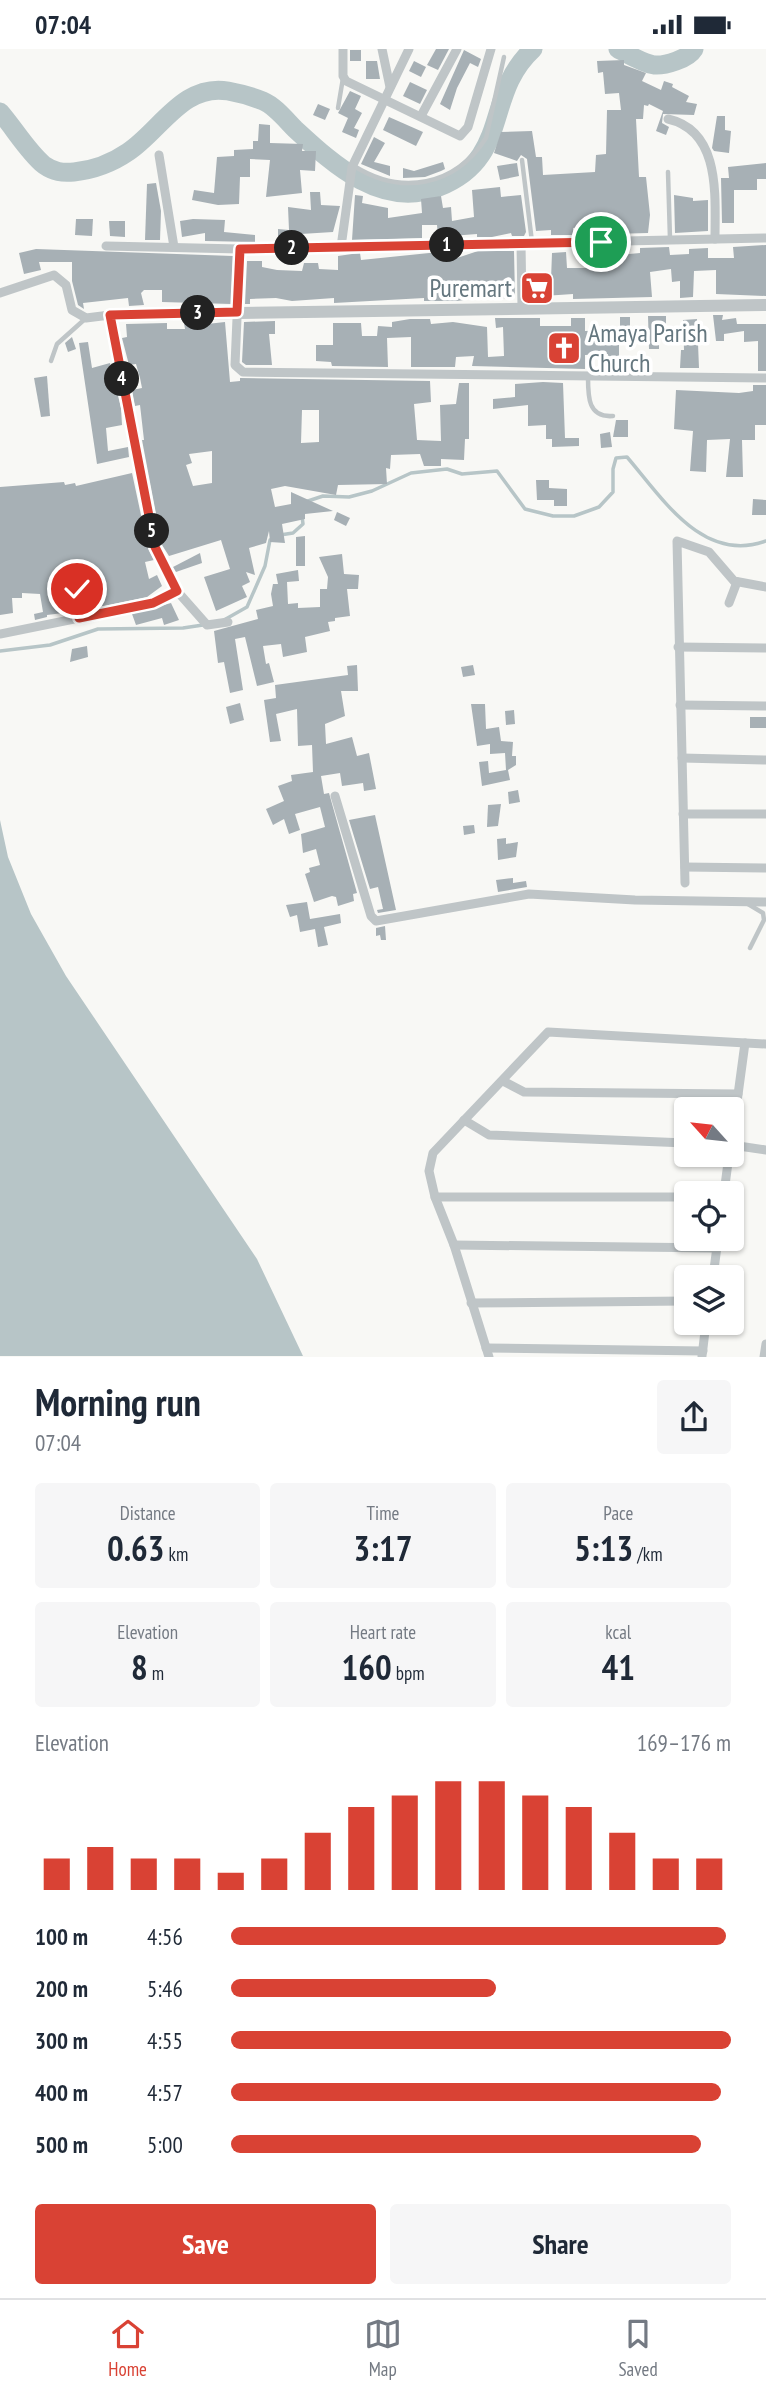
<!DOCTYPE html>
<meta charset="utf-8">
<style>
:root{--surface:#fff;--page:#f6f6f7;--text:#1f2937;--muted:#747a83;--line:#e0e1e3;--accent:#d94234}
body{margin:0;font-family:"PT Sans Narrow",sans-serif;background:var(--page);color:var(--text);height:100vh;display:flex;flex-direction:column;font-size:26px;white-space:nowrap}
*{box-sizing:border-box;margin:0}
p{font-size:23px;color:var(--muted)}
.icon{flex:none;width:38px;height:38px;fill:none;stroke:currentColor;stroke-width:2;stroke-linecap:round;stroke-linejoin:round}
.map{position:relative;height:1308px;overflow:hidden}
.details{display:flex;flex-direction:column;background:var(--surface);flex:1}
.details>*{flex:none}
.needle{width:46px;rotate:297deg}
.tools{position:absolute;left:674px;top:1048px;display:grid;gap:14px}
.tools a{display:grid;place-items:center;width:70px;height:70px;border-radius:7px;background:var(--surface);box-shadow:0 2px 5px #0004;font-size:35px}
.pin{position:absolute;display:grid;place-items:center;width:60px;height:60px;color:#fff;margin:-30px;border:4px solid #fff;border-radius:50%;box-shadow:0 2px 7px #0007}
.km{position:absolute;width:35px;height:35px;margin:-18px;border-radius:50%;background:#222;color:#fff;font-size:19px;line-height:35px;text-align:center}
.round{display:grid;place-items:center;flex:none;width:74px;height:74px;border-radius:7px;background:var(--page)}
.summary{display:flex;align-items:center;justify-content:space-between;height:119px;padding:0 35px}
h1{font-size:38px;font-weight:600;line-height:52px}
.metrics{display:grid;grid-template-columns:repeat(3,1fr);gap:10px;height:119px;padding:7px 35px}
.metrics div{display:grid;align-content:center;border-radius:7px;background:var(--page);text-align:center}
.metrics b{font-size:35px;font-weight:600}
.metrics small{font-size:19px;font-weight:400}
.metrics p{font-size:19px}
.chart{height:196px;padding:14px 35px}
.chart p{display:flex;justify-content:space-between}
.chart svg{width:100%;height:126px;margin-top:7px;stroke:var(--accent);stroke-width:6}
.cta{display:flex;gap:14px;margin-top:auto;padding:14px 35px}
.cta a{flex:1;height:80px;border-radius:7px;background:var(--accent);color:#fff;font-size:28px;font-weight:600;line-height:80px;text-align:center}
.cta a+a{background:var(--page);color:var(--text)}
ul{padding:0 35px;list-style:none;font-size:23px}
li{display:grid;grid-template-columns:112px 84px 1fr;align-items:center;height:52px}
li i{height:18px;border-radius:9px;background:var(--accent)}
.status{display:flex;justify-content:space-between;align-items:center;height:49px;padding:0 35px;background:var(--surface);direction:ltr}
.status svg{height:19px;fill:currentColor}
.tabs{display:flex;justify-content:space-around;align-items:center;height:98px;border-top:2px solid var(--line);background:var(--surface);font-size:19px;color:var(--muted)}
.tabs a{display:grid;justify-items:center;gap:4px}
.tabs .selected{color:var(--accent)}
.map>svg:first-child{display:block}
.water{fill:#b7c5c7}
.lines{fill:none;stroke-linecap:round;stroke-linejoin:round}
.stream{stroke:#b7c5c7;stroke-width:3.5}
.river{stroke:#b7c5c7;stroke-width:19}
.building{fill:#a7b0b5;fill-rule:evenodd}
.service{stroke:#bfc5c7;stroke-width:4.5}
.minor{stroke:#bfc5c7;stroke-width:9}
.tertiary{stroke:#bfc5c7;stroke-width:12}
.route-casing{stroke:#fff;stroke-width:14}
.route{stroke:#d94234;stroke-width:9}
.labels{text-anchor:middle;stroke-width:7;stroke-linejoin:round;paint-order:stroke}
.poi-label{font-size:26px;fill:#65777f;stroke:#fff;text-anchor:end}
</style>
<div class="status"><b>07:04</b><svg viewBox="0 0 49 12"><path d="M0 12V9h3v3zM5 12V6h3v6zM10 12V3h3v9zM15 12V0h3v12zM26 1h20v11H26zM47 4h2v5h-2z"/></svg></div>
<div class="map">
<svg width="766" height="1308" viewBox="0 0 766 1308">
<rect width="100%" height="100%" fill="#f8f8f5"/>
<path class="water" d="M0,771l8,37 23,57 35,62 191,283 46,97h-303z"/>
<g class="lines">
<g class="stream">
<path d="M305,453l18,-6 26,1 23,-6 39,-18 36,-4 15,5 35,-3 28,38 28,7h21l25,-9 14,-15v-23l3,-11 11,-1c36,42 76,107 139,84"/>
<path d="M280,486l13,-2 10,-9 -1,-8"/>
<path d="M224,571l23,-13 18,-41 5,-26"/>
<path d="M0,602l50,-6 48,-16 85,-1 20,-3"/>
</g>
<g class="river">
<path d="M618,0c10,5 24,14 36,16 11,1 34,-6 40,-16"/>
<path d="M0,63c14,16 28,40 44,53 10,7 18,8 30,7 19,-2 38,-9 54,-20 32,-21 55,-69 100,-61 11,2 25,6 35,10 12,5 23,19 32,28 38,35 87,81 144,58 73,-29 44,-92 94,-138"/>
</g>
</g>
<g class="building">
<path d="M436,0h13l-11,21 -11,-5z"/>
<rect x="350" y="1" width="11" height="11"/>
<path d="M464,1l17,9 -3,8 -8,-4 -13,25 -7,22 -10,-6z"/>
<path d="M624,11v5l22,8 -4,8 19,9 3,-9 9,3 -1,3 17,9 -3,6 11,2 -3,11 -31,-1 -1,9 7,4 -3,8 -10,-4 7,-20 -14,-7 -1,2 -4,-1 -1,14h-7l3,58h7l4,38 -2,18 -35,1 -1,-11 -39,5v7h-22v-5l-15,1 -9,-72 -6,-4 -4,6 -23,-8 7,-21 31,-1 4,26h6l1,18 52,-3 1,-17 10,-1 1,-44h14l-2,-17 -14,1 -2,-22 -5,1 -1,-12z"/>
<path d="M366,12h11l3,18h-14z"/>
<path d="M414,12l12,6 -5,10 -12,-6z"/>
<path d="M410,33l17,8 -7,14 -17,-8z"/>
<path d="M350,42l11,5 -6,13 7,4 -8,15 5,2 -3,8 -14,-6 6,-14 -10,-5z"/>
<path d="M318,55l12,5 -5,11 -12,-5z"/>
<path d="M717,67h8v14l6,1 -2,22 -15,-2 -2,-3z"/>
<path d="M389,68l34,15 -7,14 -33,-16z"/>
<path d="M259,75l11,1v18l33,1 -1,7h14l-1,20 -15,-1 2,23 -36,4 4,-37 -20,-1v18h-10l-1,27 -21,1 -26,-5 2,-10 20,3 3,-36 17,-1v-6l19,-1v-8h5z"/>
<path d="M374,88l11,6 -11,19 16,4v10l-29,-12z"/>
<path d="M443,113l2,7 -4,2 -16,6 -22,1v-10l11,3z"/>
<path d="M517,114l2,13 -19,4 -3,-14z"/>
<path d="M766,114v16h-9v11h-23v33h-12l-1,-45h8l-1,-11z"/>
<path d="M156,134l5,28 -1,29h-15l2,-56z"/>
<path d="M500,138l1,10 20,-2 5,37 -2,4h-12l-1,-3 -19,4h-15v-3l-39,3 -1,-12h-15v13l-70,2 3,-45 8,1 -1,7 26,5v10l34,-5 -1,-14 20,-3 2,12 8,-1 1,14 22,-4 -2,-27z"/>
<path d="M310,143h10l1,13 19,1 -7,26 -32,2 1,7h-24v-12l11,1 -1,-23 23,3z"/>
<path d="M674,146l19,3v3l15,-1v31l-33,2z"/>
<path d="M76,170h17l-1,17 -17,-1z"/>
<path d="M193,170l32,1 -1,12 31,3v7l-50,-1v-8l-23,4 -2,-16z"/>
<path d="M109,172h16v16l-15,-1z"/>
<path d="M766,196v51l-50,-2v-24l-22,1 -1,26 -13,1v-17l-8,1 -1,-13 -21,3 2,25 -79,2v-5l-44,3v-17h22l1,-27 14,-1 1,16h21v-18l29,-1 1,6 22,-2v-5l29,-1 1,8 19,-1v-5l19,-1v10h26l-1,-11z"/>
<path d="M36,200l197,7 -2,48 -69,-2v-12h-18l-3,3 3,12 -15,1 -1,-8 -45,5 1,6 -6,-4 -6,-24v-19h-33l2,8 -17,4 -5,-21z"/>
<path d="M478,202h36l1,46 -16,2 -1,-4 -41,6h-33v-3l-90,5v-5l-42,3 -16,-3 -26,1v5h-5l2,-43h15v6l15,3 25,1 2,-8h14l1,6 19,1v-14l14,-2 8,-1 1,7 78,-8 1,7 17,-1z"/>
<path d="M713,266h10l-1,5 14,-2 1,6h29v47h-8v-30l-14,1v-11l-20,3v7h-8z"/>
<path d="M648,267h18v20l-7,1v12h-10z"/>
<rect x="620" y="268" width="10" height="12"/>
<path d="M495,269h45v8h31v-8h14v13l34,-1v26h12v13h-23v-15l-23,1v14l-113,-3 2,-10 -18,1 -1,10h-44v-30l-24,1 1,29 -56,-1 -1,-4 -15,-1v-16h17v-22h28l1,13h15l1,-10 14,1v-5l18,-3h20l1,5 22,-2 34,5 1,30 16,-1 -1,-29 -7,1z"/>
<path d="M697,270l2,49h-19l1,-18h3l-1,-30z"/>
<path d="M275,272v13h-6l3,31h-26l-4,-3 2,-40z"/>
<path d="M198,273v3l27,-3 5,60 10,-1v-3l190,3 1,21 -17,2 3,36 24,1 -1,-36 16,-1 3,-21h10v56h-4l-1,21 -23,-1v7h-17l-4,-12 -29,1 -1,14 -4,-1 1,16 -49,1 -2,10 -51,-9 -14,3 4,18 16,-3v-12l42,19 -28,3v5l-23,5 3,19 -15,-1 -1,-11 -3,12 -17,5 6,27 -9,-3 4,10 -8,4 5,11 -31,14 -12,-34 26,-8 -9,-29 -52,16 -7,-11 -20,-105h2l-4,-35 -5,1 -3,-16 10,-2 -2,-10 -4,-14 -7,1 -7,-27 5,-1 -1,-13 41,-1v6h18l-1,-6zM302,361h17v32l-18,1zM212,402v32l-19,3 -7,-21 6,-2 -3,-9z"/>
<path d="M72,288l4,12 -8,3 -3,-9z"/>
<path d="M88,293l4,26 18,-5 11,45 1,17 -16,3 2,23 20,-4 1,10 -32,7 -18,-121z"/>
<path d="M47,327l3,40 -9,1 -7,-39z"/>
<path d="M543,333l20,1 2,55h14v8l-27,1v-8h-6v-14l-18,1v-21l-35,4v-10l22,-2v-13z"/>
<path d="M753,336h13v40h-11v15h-13l1,37h-17l4,-38 -23,1 -1,32 -16,-1 3,-40 -19,-2 2,-39 63,3 14,-2z"/>
<path d="M616,371h12v17h-15z"/>
<path d="M610,383l2,15 -11,1 -1,-14z"/>
<path d="M132,424l16,75 6,12 -9,2 4,17 8,-4 5,11 -15,11 -43,9h-19l-2,-20 -7,-4 -6,7 1,23 -24,3v2l-12,3 -1,-6 9,-2 -3,-18 -18,-1v5h-10l1,15 -13,2v-128l64,-5 1,3 10,-2 1,3z"/>
<path d="M536,431h13v8l18,1v17h-13v-6h-17z"/>
<path d="M753,450l13,1v15h-14z"/>
<path d="M337,463l13,6 -4,8 -12,-6z"/>
<path d="M305,487v30h-9v-29z"/>
<path d="M200,504l2,10 -26,9 -3,-5z"/>
<path d="M342,505l2,20 15,1 -1,14h-11l3,27 -15,2v3l-7,1 2,9 -25,6 2,15 -24,5 -2,-13 -18,2 3,18 3,-1 5,19 -17,4 -12,-49 -10,2 8,51 -13,3 -6,-31 -6,1 -4,-32 44,-12 -2,-9 17,-4 -2,-12 2,-10h5l-2,-10 22,-4 1,11 -12,1 1,22 10,-1v5l22,-1v-18h7l1,-12 -9,-20z"/>
<path d="M171,554l8,17 -15,5 -2,-7 -26,7 -4,-11z"/>
<path d="M87,597l1,11 -18,5 2,-13z"/>
<path d="M357,616l1,26h-17l4,25 -20,8 1,20 26,-7 5,19 12,-3 7,36 -12,2 -1,-8 -21,3 -2,-13 -19,3 3,18 5,-1 28,100 -4,1 1,7 -16,5 -2,-9 -4,-1 -18,6 -9,-28 5,-2 -1,-4 11,-3 -4,-16 -13,4 -2,-19 24,-7 -5,-20 -25,7 5,16 -11,4 -5,-15 -11,6 -7,-16 18,-8 -6,-15 14,-5 -1,-6 22,-3 -1,-27 -14,1 -1,-37 -21,5 5,27 -11,1 -6,-42 12,-2 -1,-13 73,-10 -1,-9z"/>
<path d="M473,616l2,10 -12,2 -2,-10z"/>
<path d="M240,654l4,17 -14,4 -4,-17z"/>
<path d="M471,655h14l1,25 13,-2 2,14 12,1 -1,14h4v9l-8,5 2,10 -28,6 -3,-24 9,-1 1,12 17,-3 -1,-17 -15,1v-10l-13,2z"/>
<path d="M514,661l1,14 -9,1 -1,-14z"/>
<rect x="750" y="668" width="16" height="11"/>
<path d="M518,741l2,12 -11,2 -1,-12z"/>
<path d="M501,755l-3,22 -11,1 1,-22z"/>
<path d="M375,766l21,95 -18,3 -1,-3 6,-1 -5,-22 -8,2 -21,-69z"/>
<path d="M474,776l1,8 -11,2 -1,-9z"/>
<path d="M506,789v6l12,-2 -2,15 -18,3 -1,-21z"/>
<path d="M513,829v5l13,-2 1,6 -29,5 -2,-12z"/>
<path d="M307,853l3,17 30,-5 1,9 -17,4 4,18 -10,2 -3,-18 -15,3 -3,-17 -7,2 -4,-12z"/>
<path d="M385,877l1,14h-5l-1,-5 -4,1v-8z"/>
</g>
<g class="lines">
<g class="service">
<path d="M338,59l5,-30"/>
<path d="M522,111l10,82"/>
<path d="M354,117c48,30 101,20 132,-28l18,-81"/>
<path d="M668,123l2,67"/>
<path d="M51,312l6,-17 28,-25"/>
<path d="M588,328c0,20 0,41 25,39"/>
<path d="M748,855l15,9 1,7 -14,28"/>
</g>
<g class="minor">
<path d="M343,0v27l3,5 114,55 8,-9 23,-78"/>
<path d="M382,0l8,38"/>
<path d="M421,67l36,-67"/>
<path d="M668,70c53,12 47,77 47,120"/>
<path d="M159,106l15,92"/>
<path d="M521,194l1,64"/>
<path d="M106,197l134,3 526,-11"/>
<path d="M341,198l11,-80 57,-118"/>
<path d="M240,200l-5,116 8,7 523,6"/>
<path d="M0,244l54,-18 12,10 6,25 14,8 24,-3 45,232 22,44 -24,12 -153,31"/>
<path d="M77,540l2,29"/>
<path d="M177,542l30,34 21,-3"/>
<path d="M729,554l8,-21"/>
<path d="M678,598l88,1"/>
<path d="M680,656l86,1"/>
<path d="M682,709l84,2"/>
<path d="M335,747l36,120 5,5 153,-27 106,6 131,2"/>
<path d="M683,765h83"/>
<path d="M685,818l81,1"/>
<path d="M685,834l-8,-342 32,11 25,29 32,6"/>
<path d="M503,1032l21,11 214,2"/>
<path d="M464,1071l25,15 197,8"/>
<path d="M732,1090l13,-96"/>
<path d="M732,1096l34,5"/>
<path d="M724,1144l5,-38"/>
<path d="M435,1148h251"/>
<path d="M454,1196l263,3"/>
<path d="M713,1228l5,-38"/>
<path d="M471,1254l215,-2"/>
<path d="M486,1299l217,3"/>
<path d="M702,1307l4,-33"/>
<path d="M489,1308l-35,-112 -19,-48 -6,-26 4,-18 115,-121 218,12"/>
<path d="M764,1308l2,-13"/>
</g>
<path class="tertiary" d="M110,266l656,-10"/>
</g>
<g class="lines">
<g class="route-casing">
<path id="route" d="M77,540l2,29 74,-15 24,-12 -22,-44 -45,-232 127,-3 3,-63 361,-7"/>
</g>
<use href="#route" class="route"/>
</g>
<defs>
<g id="supermarket-square" transform="scale(1.75)"><rect x="-9" y="-9" width="18" height="18" rx="4" fill="#d94234" stroke="#fff"/><path d="M-6-5.5h2.5l.6 2H6L4.5 2H-2.5L-4.4-4H-6ZM-1.5 3.2a1.3 1.3 0 1 0 .1 0ZM3 3.2a1.3 1.3 0 1 0 .1 0Z" fill="#fff"/></g>
<g id="church-square" transform="scale(1.75)"><rect x="-9" y="-9" width="18" height="18" rx="4" fill="#d94234" stroke="#fff"/><path d="M-1.2-6h2.4v3.5h3.3v2.4h-3.3V6h-2.4V-.1h-3.3v-2.4h3.3Z" fill="#fff"/></g>
</defs>
<g fill-rule="evenodd">
<use href="#supermarket-square" x="537" y="239"/>
<use href="#church-square" x="564" y="299"/>
</g>
<g class="labels">
<g class="poi-label">
<text x="512" y="248">Puremart</text>
<text x="588" y="293" text-anchor="start">Amaya Parish<tspan x="588" dy="30">Church</tspan></text>
</g>
</g>
</svg>
<div class="tools">
<a><svg class="needle" viewBox="-14 -14 28 28"><path d="M0-13l5 13h-10z" fill="#e53935"/><path d="M0 13l5-13h-10z" fill="#747a83"/></svg></a>
<a><svg class="icon" aria-label="locate" viewBox="0 0 24 24"><circle cx="12" cy="12" r="6"/><path d="M12 2v4M12 18v4M2 12h4M18 12h4"/></svg></a>
<a><svg class="icon" aria-label="layers" viewBox="0 0 24 24"><path d="M12 4l9 5-9 5-9-5zM3 14l9 5 9-5"/></svg></a>
</div>
<div class="pin" style="left:601px;top:193px;background:#1e9e55"><svg class="icon" aria-label="arrive" viewBox="0 0 24 24"><path d="M6 21V4h12l-3 4 3 4H6"/></svg></div>
<div class="pin" style="left:77px;top:540px;background:#d93025"><svg class="icon" aria-label="check" viewBox="0 0 24 24"><path d="M5 12l5 5 9-10"/></svg></div>
<b class="km" style="left:447px;top:196px">1</b>
<b class="km" style="left:292px;top:199px">2</b>
<b class="km" style="left:198px;top:264px">3</b>
<b class="km" style="left:122px;top:330px">4</b>
<b class="km" style="left:152px;top:482px">5</b>
</div>
<section class="details">
<div class="summary"><div><h1>Morning run</h1><p>07:04</p></div><a class="round"><svg class="icon" aria-label="share" viewBox="0 0 24 24"><path d="M12 15V3M7 8l5-5 5 5M5 13v7h14v-7"/></svg></a></div>
<div class="metrics">
<div><p>Distance</p><b>0.63<small> km</small></b></div>
<div><p>Time</p><b>3:17</b></div>
<div><p>Pace</p><b>5:13<small> /km</small></b></div>
</div>
<div class="metrics">
<div><p>Elevation</p><b>8<small> m</small></b></div>
<div><p>Heart rate</p><b>160<small> bpm</small></b></div>
<div><p>kcal</p><b>41</b></div>
</div>
<div class="chart"><p><span>Elevation</span>169–176 m</p>
<svg viewBox="0 0 160 44" preserveAspectRatio="none"><path d="M5 44V33M15 44V29M25 44V33M35 44V33M45 44V38M55 44V33M65 44V24M75 44V15M85 44V11M95 44V6M105 44V6M115 44V11M125 44V15M135 44V24M145 44V33M155 44V33"/></svg>
</div>
<ul>
<li><b>100 m</b>4:56<i style="width:99%"></i></li>
<li><b>200 m</b>5:46<i style="width:53%"></i></li>
<li><b>300 m</b>4:55<i style="width:100%"></i></li>
<li><b>400 m</b>4:57<i style="width:98%"></i></li>
<li><b>500 m</b>5:00<i style="width:94%"></i></li>
</ul>
<div class="cta"><a>Save</a><a>Share</a></div>
</section>
<nav class="tabs">
<a class="selected"><svg class="icon" aria-label="home" viewBox="0 0 24 24"><path d="M3 11l9-7 9 7M6 9v11h12V9"/></svg>Home</a>
<a><svg class="icon" aria-label="map" viewBox="0 0 24 24"><path d="M3 6l6-2 6 2 6-2v14l-6 2-6-2-6 2zM9 4v14M15 6v14"/></svg>Map</a>
<a><svg class="icon" aria-label="saved" viewBox="0 0 24 24"><path d="M7 4h10v16l-5-4-5 4z"/></svg>Saved</a>
</nav>
